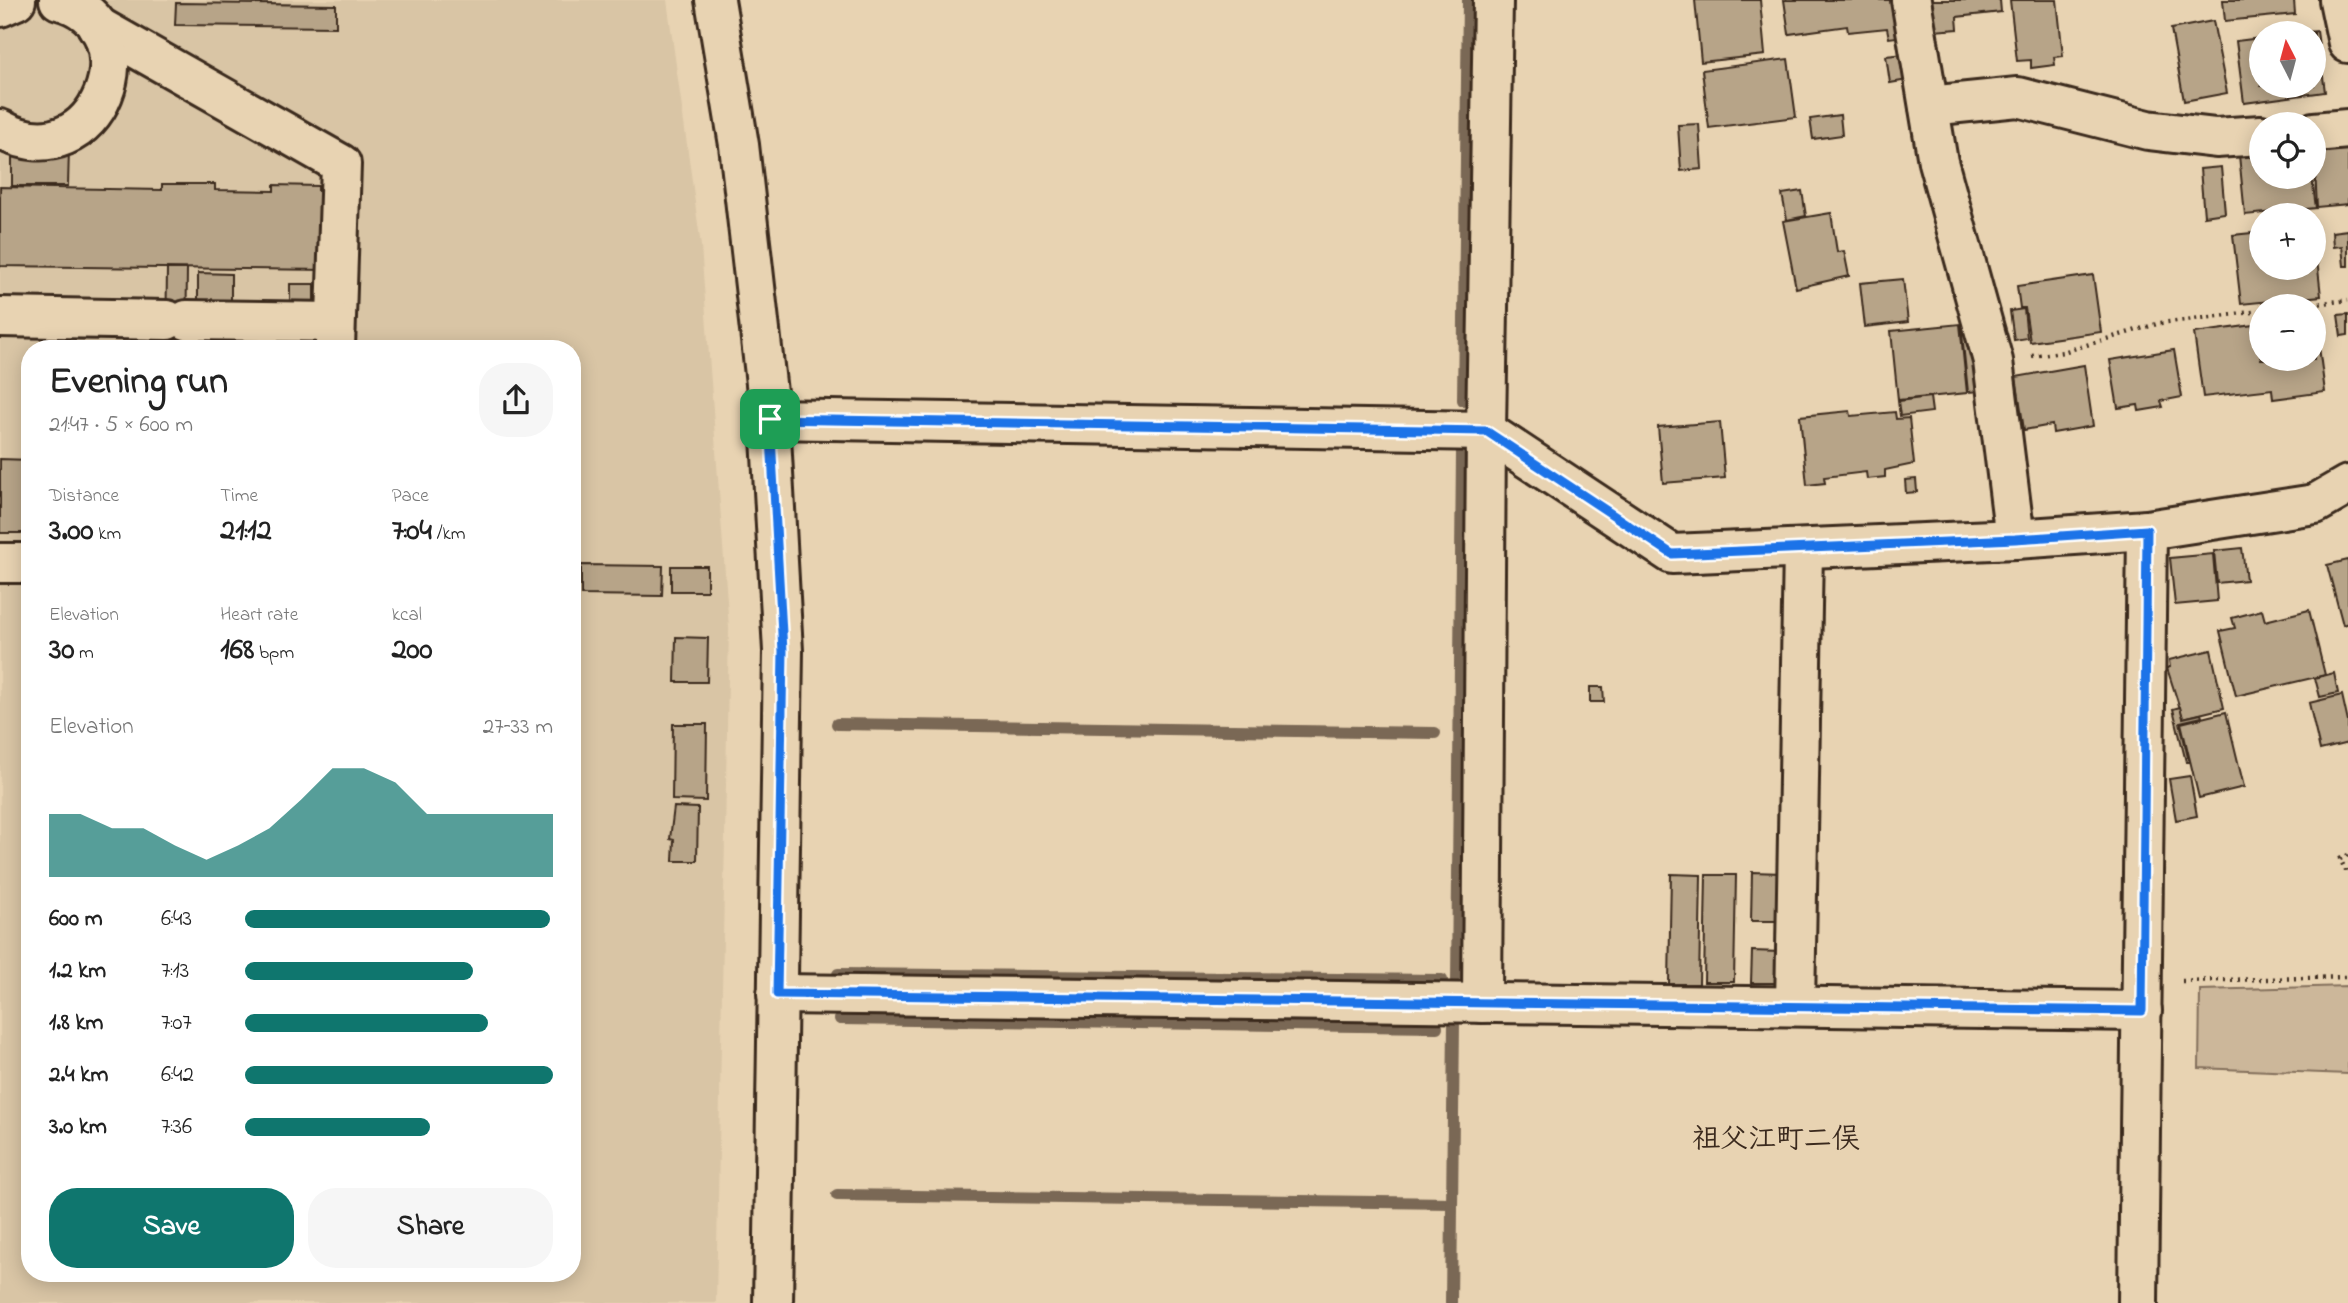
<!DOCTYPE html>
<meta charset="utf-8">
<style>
:root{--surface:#fff;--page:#f6f6f6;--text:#222;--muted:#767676;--accent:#0f766e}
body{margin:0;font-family:"Indie Flower","Klee One",sans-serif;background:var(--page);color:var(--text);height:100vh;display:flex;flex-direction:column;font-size:26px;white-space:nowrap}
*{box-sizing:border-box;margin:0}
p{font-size:23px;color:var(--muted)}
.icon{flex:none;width:38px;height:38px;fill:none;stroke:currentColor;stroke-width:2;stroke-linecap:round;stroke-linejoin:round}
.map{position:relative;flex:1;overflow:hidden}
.drawer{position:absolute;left:21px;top:340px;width:560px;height:942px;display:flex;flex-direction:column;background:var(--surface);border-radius:28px;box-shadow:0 4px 18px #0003}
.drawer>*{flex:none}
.needle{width:46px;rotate:354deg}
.buttons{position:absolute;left:2249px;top:21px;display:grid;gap:14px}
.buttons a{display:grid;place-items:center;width:77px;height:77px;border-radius:50%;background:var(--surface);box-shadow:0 4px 18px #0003;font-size:35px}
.pin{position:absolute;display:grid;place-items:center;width:60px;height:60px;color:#fff;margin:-30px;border-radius:14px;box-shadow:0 4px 10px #0006}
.round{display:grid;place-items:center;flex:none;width:74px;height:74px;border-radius:28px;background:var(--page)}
.overview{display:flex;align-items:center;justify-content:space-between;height:119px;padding:0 28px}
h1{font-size:38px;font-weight:800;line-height:52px}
.stats{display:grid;grid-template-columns:repeat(3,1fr);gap:10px;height:119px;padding:7px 28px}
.stats div{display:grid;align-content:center}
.stats b{font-size:30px;font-weight:800}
.stats small{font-size:19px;font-weight:400}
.stats p{font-size:19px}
.chart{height:196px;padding:14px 28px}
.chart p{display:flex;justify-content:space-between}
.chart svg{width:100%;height:126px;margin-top:7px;fill:var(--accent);opacity:.7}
.cta{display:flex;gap:14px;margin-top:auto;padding:14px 28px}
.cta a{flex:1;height:80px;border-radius:28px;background:var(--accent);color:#fff;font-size:28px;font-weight:800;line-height:80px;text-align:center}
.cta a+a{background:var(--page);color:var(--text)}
ul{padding:0 28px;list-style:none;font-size:23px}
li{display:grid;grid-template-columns:112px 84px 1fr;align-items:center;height:52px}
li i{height:18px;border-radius:9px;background:var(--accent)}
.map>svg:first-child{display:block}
.built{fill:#d9c5a5;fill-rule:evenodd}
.green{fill:#ccb79a;stroke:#84705c;stroke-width:2}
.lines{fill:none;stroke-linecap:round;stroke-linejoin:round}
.stream{stroke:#7a6754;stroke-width:12}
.building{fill:#b7a488;stroke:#3b2a1e;stroke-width:2}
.minor-casing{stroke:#3b2a1e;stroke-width:44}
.path{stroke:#3b2a1e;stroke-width:4.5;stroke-dasharray:2 5;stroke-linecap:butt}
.minor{stroke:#e8d3b2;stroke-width:38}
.route-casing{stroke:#fff;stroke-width:14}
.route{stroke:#1a73e8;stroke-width:9}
.labels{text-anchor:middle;stroke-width:6;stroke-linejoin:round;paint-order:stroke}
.quarter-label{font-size:28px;font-weight:bold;fill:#3b2a1e;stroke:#e8d3b2}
</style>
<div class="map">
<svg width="2348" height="1303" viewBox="0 0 2348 1303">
<rect width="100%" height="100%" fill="#e8d3b2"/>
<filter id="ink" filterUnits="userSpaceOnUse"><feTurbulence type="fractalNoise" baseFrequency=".0143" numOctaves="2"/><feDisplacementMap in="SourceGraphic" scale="14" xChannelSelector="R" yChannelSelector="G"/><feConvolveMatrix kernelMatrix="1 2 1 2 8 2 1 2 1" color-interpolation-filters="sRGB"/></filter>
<g filter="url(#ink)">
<path class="built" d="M0,0h667l34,246 28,382 -13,675h-716zM30,348h542v924h-542z"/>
<path class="green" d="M2348,986v88l-149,-6 1,-78z"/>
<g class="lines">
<g class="stream">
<path d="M1463,400l5,-400"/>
<path d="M837,724l598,9"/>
<path d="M838,974l604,6"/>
<path d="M1457,984l5,-532"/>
<path d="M840,1019l597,8"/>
<path d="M837,1195l615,8"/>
<path d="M1451,1303l3,-282"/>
</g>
</g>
<g class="building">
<path d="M1695,0h65l5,55 -64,7z"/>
<path d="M1784,0h116l5,36 -16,2 -2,-10 -39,4 -1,-6 -58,8z"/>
<path d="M1930,0h70l1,12 -44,5 1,12 -24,2z"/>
<path d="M2010,0h47l6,56 -9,1 1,8 -24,3v-8l-14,1z"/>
<path d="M2223,0h71l1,14 -70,7z"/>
<path d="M176,3l160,2v22l-161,-2z"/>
<path d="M2213,21l14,72 -43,8 -13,-72z"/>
<path d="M2317,31l8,61 -81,11 -8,-62 25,-3v48h53v-53h-18z"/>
<path d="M1905,54l3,26 -18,3 -4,-27z"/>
<path d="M1788,59l8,58 -87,11 -7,-58z"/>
<path d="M1840,115l2,20 -29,4 -3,-20z"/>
<path d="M1699,124l3,45 -21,2 -3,-46z"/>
<path d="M12,148l57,1 -1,37h-56z"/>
<path d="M2348,148v56l-31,3 -3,-56z"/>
<path d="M2261,153v24h51l4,31 -71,7 -6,-60z"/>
<path d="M2221,167l4,46 -21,3 -4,-47z"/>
<path d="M162,184h53v6l59,1v-6l44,1v5h12l-1,79 -329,-4v-79l162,3z"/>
<path d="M1802,191l4,25 -19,4 -5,-26z"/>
<path d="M1831,213l6,39 7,-1 5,25 -53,12 -13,-67z"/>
<path d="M2348,230v36h-4l-2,-20 -9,1 -1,-15z"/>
<path d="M2261,232v36h53v-18h2l5,46 -80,8 -8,-69z"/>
<path d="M167,269h20l-1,79h-20z"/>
<path d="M198,273l33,1v27h-33z"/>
<path d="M2093,275l8,57 -71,10 -5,-34h-5l-3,-22z"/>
<path d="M1903,279l5,43 -43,5 -5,-44z"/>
<rect x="290" y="284" width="24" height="17"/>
<path d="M2024,309l3,29 -13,2 -4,-29z"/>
<path d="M2348,314v21l-7,1 -3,-21z"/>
<path d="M2315,317l10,75 -52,7 -1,-10 -69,8 -9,-64 67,-9v35h53z"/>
<path d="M1973,322l7,69 -12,1 -7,-68z"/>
<path d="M1960,324l7,69 -69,7 -7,-69z"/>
<path d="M210,341l105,1v6h-105z"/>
<path d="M2174,350l8,47 -21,4 2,6 -24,4 -1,-6 -20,3 -8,-48z"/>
<path d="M2084,365l9,61 -40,7 -1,-8 -28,5 -8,-53z"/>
<path d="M1930,397l2,15 -32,4 -2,-15z"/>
<path d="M1850,411l1,5 44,-4 1,7 13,-1 5,46 -29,6v7l-18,2 -1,-7 -42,5 1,6 -18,2 -7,-69z"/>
<path d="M1720,422l5,56 -62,5 -5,-56z"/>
<path d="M0,459l30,1v73h-30z"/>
<path d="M1916,479l1,13 -11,1 -1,-13z"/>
<path d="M2242,548l4,32 -29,3 -3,-32z"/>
<path d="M2213,554l4,47 -42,4 -5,-47z"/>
<path d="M2348,560v63l-5,2 -16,-60z"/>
<path d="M581,565l82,1 -1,30 -81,-1z"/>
<rect x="671" y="566" width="36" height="25"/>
<path d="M2262,610l3,11 44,-11 16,65 -89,21 -16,-65 15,-3 -3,-10z"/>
<path d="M676,637l32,1 -1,44h-32z"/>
<path d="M2211,650l13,58 -41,10 -16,-50 3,-1 -1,-7z"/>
<path d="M2334,673l4,20 -18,4 -5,-19z"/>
<path d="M1590,687h13l1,15h-14z"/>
<path d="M2342,695l6,27v21l-28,7 -11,-47z"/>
<path d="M2180,707l3,11 18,-4 1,3 -22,5 9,40h-3l-13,-53z"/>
<path d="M2226,712l18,75 -45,11 -18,-75z"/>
<path d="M673,724h34l-1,77 -34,-1z"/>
<path d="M2190,776l7,40 -21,4 -7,-41z"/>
<path d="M674,807l24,1 -1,53h-24l1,-21 -4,-1z"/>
<path d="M1752,872l30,1v48h-31z"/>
<path d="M1671,874l30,1 -2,109h-30z"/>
<path d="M1706,875h30l-2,107h-30z"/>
<path d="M1752,951l29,1v31h-30z"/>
</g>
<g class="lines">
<g class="minor-casing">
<g id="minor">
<path d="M715,0l24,145 31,274 13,232 -10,652"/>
<path d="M1911,0l27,162 55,199 22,178"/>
<path d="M2339,0l9,43"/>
<path d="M0,7l16,-7"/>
<path d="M97,26l244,138 -6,184"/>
<path d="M1929,106l89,-9 130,33 68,8 45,-3"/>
<path d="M0,129c99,55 156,-104 59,-129"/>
<path d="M2314,132l34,-3"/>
<path d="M0,317l167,3"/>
<path d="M187,320l148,2"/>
<path d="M770,419l716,12 186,123 343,-15 132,-9 168,-26 33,-19"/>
<path d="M0,563h30"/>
<path d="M777,994l1365,17"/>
<path d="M1482,1003l4,-572 7,-431"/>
<path d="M1795,1006l8,-457"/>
<path d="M2138,1303l9,-773"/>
</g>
</g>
<g class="path">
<path d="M2299,306l49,-6"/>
<path d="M2032,356l31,-4 97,-29 101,-12"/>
<path d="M2348,855l-8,4 8,16"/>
<path d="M2182,981l166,-4"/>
</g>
<use href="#minor" class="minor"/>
</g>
</g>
<g class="lines" filter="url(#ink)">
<g class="route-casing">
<path id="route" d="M770,419l716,12 186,123 343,-15 132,-9 -5,481 -1365,-17 6,-343z"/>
</g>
<use href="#route" class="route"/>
</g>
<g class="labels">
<g class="quarter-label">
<text x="1776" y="1147">祖父江町二俣</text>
</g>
</g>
</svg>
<div class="buttons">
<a><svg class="needle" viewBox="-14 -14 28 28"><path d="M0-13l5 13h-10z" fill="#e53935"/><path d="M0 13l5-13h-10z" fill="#767676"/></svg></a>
<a><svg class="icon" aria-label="locate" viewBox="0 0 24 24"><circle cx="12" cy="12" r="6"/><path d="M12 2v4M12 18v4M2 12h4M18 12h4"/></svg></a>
<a>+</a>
<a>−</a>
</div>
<div class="pin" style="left:770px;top:419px;background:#1e9e55"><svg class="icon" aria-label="arrive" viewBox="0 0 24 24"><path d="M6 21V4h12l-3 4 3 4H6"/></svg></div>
<section class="drawer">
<div class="overview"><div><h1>Evening run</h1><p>21:47 · 5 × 600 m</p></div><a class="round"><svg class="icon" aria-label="share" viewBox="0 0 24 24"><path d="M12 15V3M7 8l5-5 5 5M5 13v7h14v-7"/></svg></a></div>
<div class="stats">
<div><p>Distance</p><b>3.00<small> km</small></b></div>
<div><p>Time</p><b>21:12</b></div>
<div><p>Pace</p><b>7:04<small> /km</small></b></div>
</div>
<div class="stats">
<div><p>Elevation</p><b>30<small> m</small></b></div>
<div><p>Heart rate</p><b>168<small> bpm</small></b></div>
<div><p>kcal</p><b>200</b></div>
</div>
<div class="chart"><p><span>Elevation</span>27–33 m</p>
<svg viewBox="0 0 160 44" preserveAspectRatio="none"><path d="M0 44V22L10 22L20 27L30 27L40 33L50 38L60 33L70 27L80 17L90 6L100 6L110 11L120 22L130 22L140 22L150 22L160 22V44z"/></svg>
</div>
<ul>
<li><b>600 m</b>6:43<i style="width:99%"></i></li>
<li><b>1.2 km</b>7:13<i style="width:74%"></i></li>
<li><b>1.8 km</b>7:07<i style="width:79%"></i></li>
<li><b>2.4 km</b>6:42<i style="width:100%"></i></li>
<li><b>3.0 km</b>7:36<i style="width:60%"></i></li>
</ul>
<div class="cta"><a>Save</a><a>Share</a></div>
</section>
</div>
